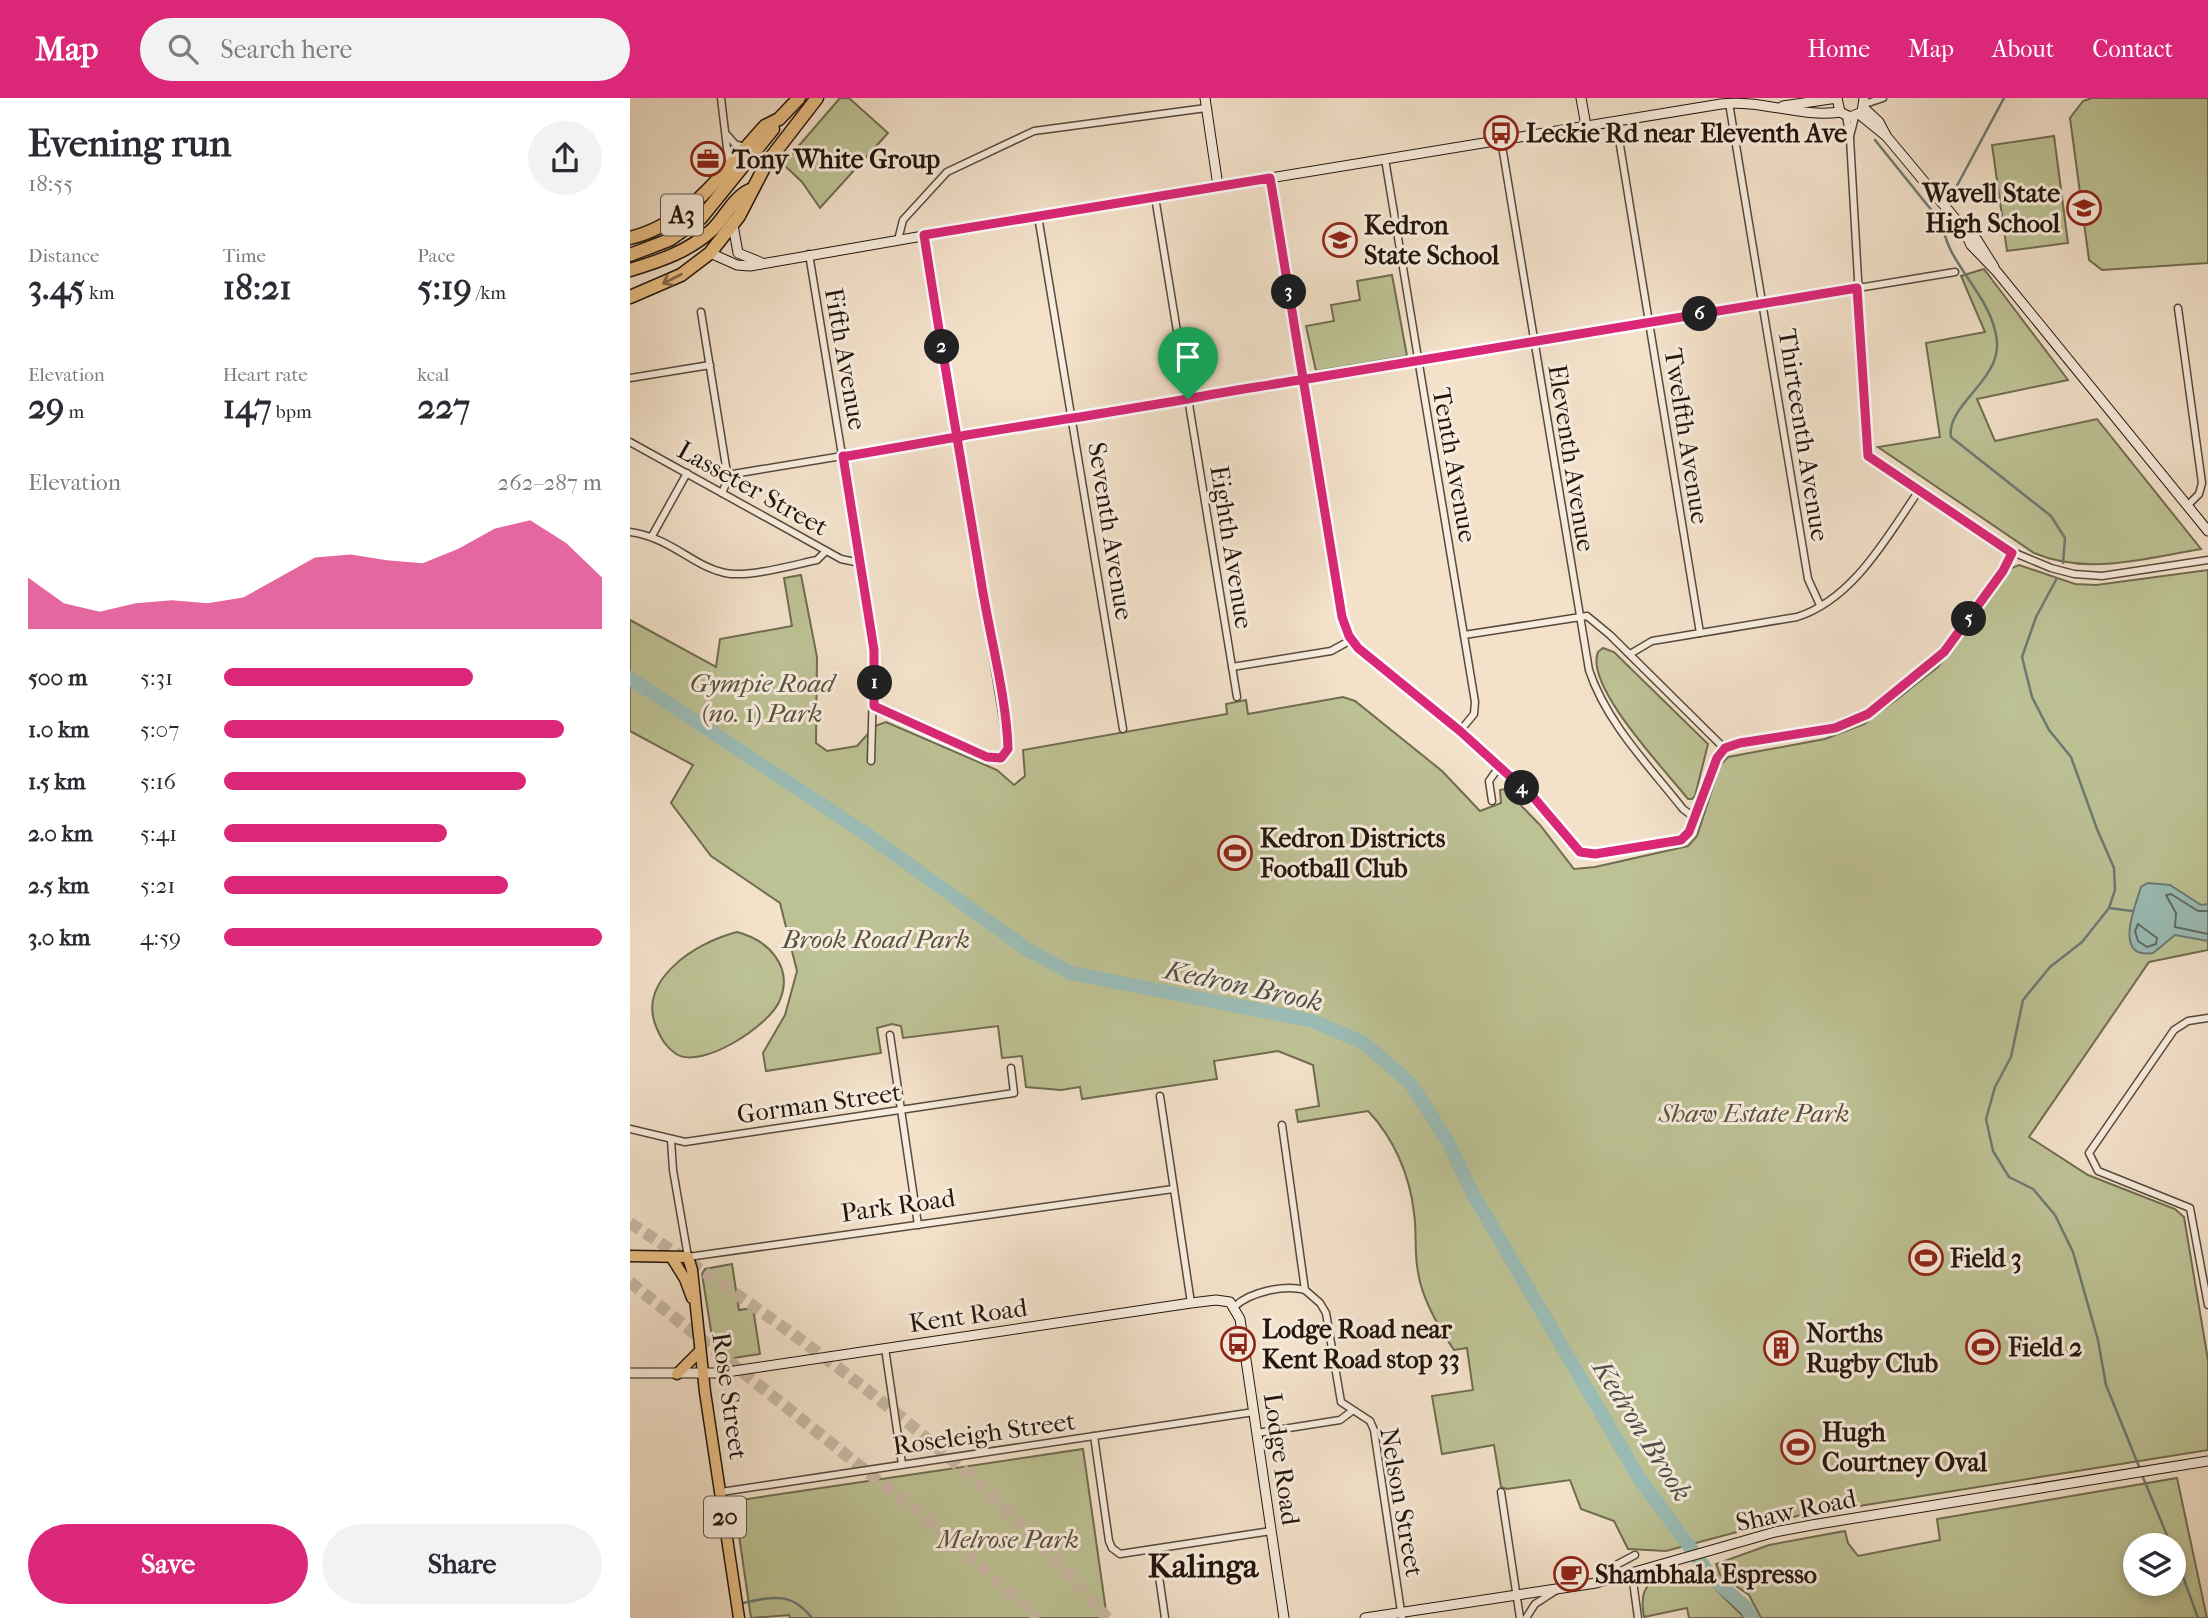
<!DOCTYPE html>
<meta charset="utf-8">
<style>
:root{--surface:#fff;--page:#f2f2f3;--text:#2b2b33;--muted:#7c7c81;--accent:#db2777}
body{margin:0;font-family:"IM FELL French Canon",serif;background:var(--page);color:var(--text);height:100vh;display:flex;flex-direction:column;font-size:26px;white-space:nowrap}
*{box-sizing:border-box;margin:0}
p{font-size:23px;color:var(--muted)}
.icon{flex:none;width:38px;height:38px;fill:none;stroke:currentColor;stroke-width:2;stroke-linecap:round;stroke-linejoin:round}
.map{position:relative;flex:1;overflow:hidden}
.side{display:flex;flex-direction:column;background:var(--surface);width:630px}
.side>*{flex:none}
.tools{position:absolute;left:1493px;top:1435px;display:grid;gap:14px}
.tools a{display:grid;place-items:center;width:63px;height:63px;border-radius:50%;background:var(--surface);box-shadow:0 4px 10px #0003;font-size:35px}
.pin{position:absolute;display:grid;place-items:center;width:60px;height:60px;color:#fff;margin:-72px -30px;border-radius:50% 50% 50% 0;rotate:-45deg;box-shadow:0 0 7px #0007}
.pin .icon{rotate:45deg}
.km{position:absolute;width:35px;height:35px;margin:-18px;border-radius:50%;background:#222;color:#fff;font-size:19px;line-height:35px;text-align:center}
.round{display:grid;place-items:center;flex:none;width:74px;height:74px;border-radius:37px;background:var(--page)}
.overview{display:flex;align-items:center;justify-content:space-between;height:119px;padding:0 28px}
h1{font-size:38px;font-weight:800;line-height:52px}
.stats{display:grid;grid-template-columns:repeat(3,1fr);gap:10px;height:119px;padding:7px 28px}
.stats div{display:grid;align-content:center}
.stats b{font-size:35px;font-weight:800}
.stats small{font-size:19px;font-weight:400}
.stats p{font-size:19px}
.chart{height:196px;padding:14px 28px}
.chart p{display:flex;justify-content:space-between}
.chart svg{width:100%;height:126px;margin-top:7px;fill:var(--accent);opacity:.7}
.button{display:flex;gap:14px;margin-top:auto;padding:14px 28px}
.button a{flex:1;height:80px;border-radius:42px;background:var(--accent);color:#fff;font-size:28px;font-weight:800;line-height:80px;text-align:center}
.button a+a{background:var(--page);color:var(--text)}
ul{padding:0 28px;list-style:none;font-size:23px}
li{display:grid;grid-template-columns:112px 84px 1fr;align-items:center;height:52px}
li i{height:18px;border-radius:9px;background:var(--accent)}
header{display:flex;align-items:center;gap:42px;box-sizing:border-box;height:98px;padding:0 35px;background:var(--accent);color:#fff}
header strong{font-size:33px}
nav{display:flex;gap:38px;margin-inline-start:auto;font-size:24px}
.search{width:490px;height:63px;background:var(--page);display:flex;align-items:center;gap:18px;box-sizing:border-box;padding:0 24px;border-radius:38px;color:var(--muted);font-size:26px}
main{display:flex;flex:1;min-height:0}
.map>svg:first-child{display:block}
.green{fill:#bdc295;stroke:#706c51;stroke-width:2;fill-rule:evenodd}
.water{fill:#9bbdb7;stroke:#6b7a73;stroke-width:2}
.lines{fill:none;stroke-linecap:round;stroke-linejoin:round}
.shore{stroke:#5f6a62;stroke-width:2}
.stream{stroke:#6b7a73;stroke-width:2.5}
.river{stroke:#9bbdb7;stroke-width:14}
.highway-tunnel{stroke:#c9b8a4;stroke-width:12;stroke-dasharray:12 6;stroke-linecap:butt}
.street-casing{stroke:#57493c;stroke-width:9}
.secondary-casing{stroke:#23160d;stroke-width:11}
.primary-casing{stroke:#23160d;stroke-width:13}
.highway-casing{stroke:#23160d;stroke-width:15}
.street{stroke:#f7ecdd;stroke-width:6}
.secondary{stroke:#f7ecdd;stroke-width:9}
.primary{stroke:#eac085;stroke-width:10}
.highway{stroke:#eac085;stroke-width:12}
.oneway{stroke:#866b49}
.route-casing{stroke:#fff;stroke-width:14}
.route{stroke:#db2777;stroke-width:9}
.labels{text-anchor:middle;stroke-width:6;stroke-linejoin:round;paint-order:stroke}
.shield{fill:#f7ecdd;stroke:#63564b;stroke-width:2}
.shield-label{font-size:24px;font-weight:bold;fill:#23160d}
.poi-label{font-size:26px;font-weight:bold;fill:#23160d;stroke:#f7ecdd;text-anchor:start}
.street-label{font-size:26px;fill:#23160d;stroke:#f7ecdd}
.park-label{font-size:26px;font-style:italic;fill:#59523d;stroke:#f7ecdd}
.water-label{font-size:28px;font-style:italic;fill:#4d5048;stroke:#f7ecdd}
.district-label{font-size:33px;font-weight:bold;fill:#23160d;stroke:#f7ecdd}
</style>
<header>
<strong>Map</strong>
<div class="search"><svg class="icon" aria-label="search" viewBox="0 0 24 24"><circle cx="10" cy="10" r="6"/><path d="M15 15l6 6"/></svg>Search here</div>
<nav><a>Home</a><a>Map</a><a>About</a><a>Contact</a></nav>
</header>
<main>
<section class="side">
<div class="overview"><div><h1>Evening run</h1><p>18:55</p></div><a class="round"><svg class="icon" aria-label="share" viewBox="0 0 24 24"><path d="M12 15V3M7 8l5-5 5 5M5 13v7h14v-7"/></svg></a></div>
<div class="stats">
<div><p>Distance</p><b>3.45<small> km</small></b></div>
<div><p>Time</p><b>18:21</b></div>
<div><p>Pace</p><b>5:19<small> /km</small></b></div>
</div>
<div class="stats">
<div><p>Elevation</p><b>29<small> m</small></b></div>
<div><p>Heart rate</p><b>147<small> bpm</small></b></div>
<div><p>kcal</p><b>227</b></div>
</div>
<div class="chart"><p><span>Elevation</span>262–287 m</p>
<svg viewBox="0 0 160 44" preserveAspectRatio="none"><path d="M0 44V26L10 35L20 38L30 35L40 34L50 35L60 33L70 26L80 19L90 18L100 20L110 21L120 16L130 9L140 6L150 14L160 26V44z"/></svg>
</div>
<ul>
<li><b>500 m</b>5:31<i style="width:66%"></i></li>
<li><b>1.0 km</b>5:07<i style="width:90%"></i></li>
<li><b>1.5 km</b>5:16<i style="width:80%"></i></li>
<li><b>2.0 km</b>5:41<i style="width:59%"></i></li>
<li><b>2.5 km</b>5:21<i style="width:75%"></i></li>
<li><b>3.0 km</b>4:59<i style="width:100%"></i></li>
</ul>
<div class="button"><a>Save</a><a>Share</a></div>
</section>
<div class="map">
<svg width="1578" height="1520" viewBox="0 0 1578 1520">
<rect width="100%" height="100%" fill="#f3e1ca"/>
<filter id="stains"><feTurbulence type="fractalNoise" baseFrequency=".00286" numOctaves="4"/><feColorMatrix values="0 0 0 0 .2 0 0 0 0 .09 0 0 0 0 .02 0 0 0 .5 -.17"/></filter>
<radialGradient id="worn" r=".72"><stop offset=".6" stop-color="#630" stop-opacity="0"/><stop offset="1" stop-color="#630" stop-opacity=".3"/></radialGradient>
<g class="green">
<path d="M210,0h9l39,35 -68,75 -18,-26 -19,-18z"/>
<path d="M1462,0h116v165l-106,7 -13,-10 -19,-142 13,-17z"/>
<path d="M1424,38l14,107 -61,8 -15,-106z"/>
<path d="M1354,171l84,111 -91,19 18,42 102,-22 104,130c-56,9 -113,27 -167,4l-156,-106 62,-10 -14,-94 59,-11 -24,-56z"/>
<path d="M762,177l15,81 -91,15 -10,-45 28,-5 -3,-16 29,-5 -3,-19z"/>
<path d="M1389,467l56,19 21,1 112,-15v380l-59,12 -120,175 59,38 87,34 9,8 24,143v90l-411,66 -131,35 -38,-2 -14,-28 -33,-12 -11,-29 -63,9 -6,-2 -7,-42 -52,9 -10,-58 41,-6 -6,-42 -13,2c-15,-22 -32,-51 -36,-78 -4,-19 -1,-40 -4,-59 -4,-37 -20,-75 -46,-102l-70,11 -2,-12 23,-4 -6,-41 -35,-14 -64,10 3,18 -135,20 -2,-12 -19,3 -35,-3 -4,-31 -20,2 -4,-32 -95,12 -2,-12 -9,-2 -15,4 4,25 -115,18 -3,-18 22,-38 12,-44 -17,-68 -69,-47 -40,-53 22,-38 -63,-34v-111l86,47 4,-28 72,-13 -8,-48 17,-3 16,82 -1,86 11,8 30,-5 18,-20 11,-4 111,48 17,15 11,-9 -2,-26 204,-36 -1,-10 20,-4 2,14 95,-17 12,4 87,70 38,40 21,-8 -1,-13 5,-1 35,36 34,44 21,-2 93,-21 9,-10 23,-71 8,-8 97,-18 39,-15 74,-57 71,-98z"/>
<path d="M973,550l11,4 94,92 -13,52 -3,3h-4c-22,-28 -104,-113 -90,-147z"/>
<path d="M107,834c31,8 58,35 42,70 -11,24 -77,68 -103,52 -10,-7 -14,-14 -19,-25 -22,-49 40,-87 80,-97z"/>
<path d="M102,1166l7,46 14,-2 7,46 -39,6 -6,-4 -13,-82 3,-5z"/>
<path d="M453,1351l24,169h-317l-1,-3 -38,3 -17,-117z"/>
<path d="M1547,1380l30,140h-446l-12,-23 -29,-20 -4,-11 53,-19 76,-14 3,12 10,13 82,-16 -3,-21zM1544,1447v39h-39v-39z"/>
<path d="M1065,1471l50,49h-56l-2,-10 -43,9c-8,-42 17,-38 51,-48z"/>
</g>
<path class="water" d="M1518,785l22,2 31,20 7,-1v37l-33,-6 -22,18c-41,7 -17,-49 -12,-66z"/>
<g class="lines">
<g class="shore">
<path d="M1578,813h-10l-27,-17 -5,1 10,18 -1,14 33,7"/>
<path d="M1508,826l19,14 -1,6 -9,3 -9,-6 -3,-10z"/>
</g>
<g class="stream">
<path d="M1245,42l66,82"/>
<path d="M1322,97l52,-97"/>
<path d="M1313,121c-2,41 50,75 54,123 3,39 -51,63 -46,95l100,79 14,22 -2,25"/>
<path d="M1427,480l-21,39 -14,40 10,40 17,33 22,27 26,72 17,39 1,22 -6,18 -27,34 -32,25 -27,33 -12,57 -16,30 -9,32 7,32 16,26 24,12 22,26 18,37 25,88 8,45 34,84"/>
<path d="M1479,810l23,3"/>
<path d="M1512,1377l29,70"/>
<path d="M1544,1454l24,66"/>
<path d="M113,1505c29,-6 48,-12 69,15"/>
</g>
<path class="river" d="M0,580l238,157 160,115 43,23 242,48 51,22 47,41 36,56 26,54 166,284 75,102 32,27 6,11"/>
<g class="highway-tunnel">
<path d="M0,1125c168,109 350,240 477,395"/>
<path d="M0,1184l301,241 108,95"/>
</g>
<g class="street-casing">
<g id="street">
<path d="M91,0l8,67"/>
<path d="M1099,5l79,476 12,26"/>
<path d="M1235,6l18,-6"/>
<path d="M1216,18l4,22 18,318 135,92 48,20 23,6 28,2 106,-16"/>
<path d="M986,23l84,512"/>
<path d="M97,37l8,9 10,3"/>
<path d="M1220,38l5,-19"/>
<path d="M871,42l88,530c17,52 60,96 94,139l12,9"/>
<path d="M755,61l90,543 -1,12 -14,17"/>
<path d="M640,80l76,453 12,17 102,83 75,68 45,53 15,2 86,-14 8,-8 28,-75 8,-8 15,-6c35,-6 78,-6 111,-20 57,-23 136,-114 161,-170"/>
<path d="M525,99l82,500"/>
<path d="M408,118l85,513"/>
<path d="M268,142l5,-20 44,-48 87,-41 172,-23"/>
<path d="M179,156l65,396 -3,111"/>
<path d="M1548,210l24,175 -3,11 -12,12"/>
<path d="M71,214l27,167 -6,14"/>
<path d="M0,280l80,-13"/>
<path d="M0,344l211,117 19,4"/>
<path d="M97,377l1228,-203"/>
<path d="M0,434c42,6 62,34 95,41 22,5 68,-8 92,-13l9,-9"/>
<path d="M22,438l35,-63"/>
<path d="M834,537l123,-19 23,19 115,114"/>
<path d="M1000,556l22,-13 145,-24c57,-18 91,-82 123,-128"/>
<path d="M602,569l99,-16 20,-11"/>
<path d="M244,609l113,50 14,1 7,-9 -84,-514"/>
<path d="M862,703l-3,-20 10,-14"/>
<path d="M1578,920l-20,3 -14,9 -85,123 9,18 92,37 18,97"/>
<path d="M260,937l28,190"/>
<path d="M530,998l31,207"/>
<path d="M652,1027l23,165 15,13 6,10 15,89 29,19 4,9 28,188"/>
<path d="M0,1031l55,13 329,-49 -3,-25"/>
<path d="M41,1042l2,30 15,87 485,-68"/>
<path d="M605,1208c16,-14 50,-22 70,-16"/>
<path d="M255,1250l17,116"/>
<path d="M627,1335l83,-13 12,-9"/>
<path d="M464,1338l15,105 3,7 8,6 151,-23"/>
<path d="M91,1394l533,-80"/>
<path d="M871,1394l19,126"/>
<path d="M525,1451l10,69"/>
<path d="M1002,1476l6,44"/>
<path d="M973,1484l-2,-9 34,-18"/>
<path d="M896,1520l9,-14 20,-13"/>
</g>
</g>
<g class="secondary-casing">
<g id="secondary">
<path d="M575,0l13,88"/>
<path d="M951,0l5,28"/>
<path d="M1207,0l3,14 10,5 12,-5 2,-14"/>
<path d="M1153,8l54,-8"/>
<path d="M1234,10l15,14 8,15 76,91 14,12 17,27"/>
<path d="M1229,16l27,22"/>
<path d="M103,127l5,28 22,9"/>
<path d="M1333,130l8,17 26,27 211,259"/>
<path d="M80,155l27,12 13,1 288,-50 683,-112c40,-5 79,14 119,8"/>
<path d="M0,1275h90l471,-70 25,-3 14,2 10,17 44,299"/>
<path d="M735,1520l231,-35 179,-51 37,-7 396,-64"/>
</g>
</g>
<g class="primary-casing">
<g id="primary">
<path d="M0,1158l58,1 4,13 13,122 34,226"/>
<path d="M42,1160l13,21 7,19"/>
<path d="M47,1276l23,-23"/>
</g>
</g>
<g class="highway-casing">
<g id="highway">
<path d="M0,140c61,-15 95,-69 135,-112l14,-7 20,-21"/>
<path d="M0,157l39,-15 32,-22 72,-89"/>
<path d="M0,172c30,-9 60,-19 83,-41 13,-13 20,-31 37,-39"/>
<path d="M0,199l51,-22 29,-22 29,-37 27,-52 51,-66"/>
</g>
</g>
<use href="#street" class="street"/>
<use href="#secondary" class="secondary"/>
<use href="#primary" class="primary"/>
<use href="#highway" class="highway"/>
</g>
<defs><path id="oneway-shaft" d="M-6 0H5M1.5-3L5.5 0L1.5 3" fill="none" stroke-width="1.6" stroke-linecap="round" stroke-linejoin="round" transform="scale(1.75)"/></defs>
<use class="oneway" href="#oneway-shaft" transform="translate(42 181) rotate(153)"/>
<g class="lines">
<g class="route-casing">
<path id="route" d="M558,301l-108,18 -14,2 -99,16c-5,1 -10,2 -16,3l-103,18h-5l31,194v56l113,51 14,1 7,-9c-1,-48 -18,-113 -26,-162 -19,-117 -40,-234 -58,-352l346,-57 4,23c23,139 45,278 68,416l7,19 9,12 102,83 75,68 45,53 15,2 86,-14 8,-8 28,-74 8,-10 15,-5 95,-15 33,-14 76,-62 59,-81 9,-18 -144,-97 -11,-168 -544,90c-6,1 -13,2 -20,3 -35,6 -70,11 -105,18"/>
</g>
<use href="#route" class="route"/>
</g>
<defs>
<g id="bus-ring" transform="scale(1.75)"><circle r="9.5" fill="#f7ecdd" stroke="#8f2418" stroke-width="1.5"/><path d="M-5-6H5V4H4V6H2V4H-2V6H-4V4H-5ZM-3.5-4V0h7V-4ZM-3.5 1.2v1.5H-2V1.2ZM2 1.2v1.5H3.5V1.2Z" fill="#8f2418"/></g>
<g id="office-ring" transform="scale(1.75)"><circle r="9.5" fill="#f7ecdd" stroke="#8f2418" stroke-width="1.5"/><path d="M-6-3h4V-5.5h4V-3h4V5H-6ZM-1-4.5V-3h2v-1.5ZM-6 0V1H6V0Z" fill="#8f2418"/></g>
<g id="school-ring" transform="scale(1.75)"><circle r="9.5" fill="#f7ecdd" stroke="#8f2418" stroke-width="1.5"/><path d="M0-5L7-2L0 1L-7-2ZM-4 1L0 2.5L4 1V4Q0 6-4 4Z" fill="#8f2418"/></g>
<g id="stadium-ring" transform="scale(1.75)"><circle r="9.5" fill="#f7ecdd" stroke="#8f2418" stroke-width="1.5"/><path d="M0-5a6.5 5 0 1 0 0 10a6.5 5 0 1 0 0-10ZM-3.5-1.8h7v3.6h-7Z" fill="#8f2418"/></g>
<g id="building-ring" transform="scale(1.75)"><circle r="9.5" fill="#f7ecdd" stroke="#8f2418" stroke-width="1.5"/><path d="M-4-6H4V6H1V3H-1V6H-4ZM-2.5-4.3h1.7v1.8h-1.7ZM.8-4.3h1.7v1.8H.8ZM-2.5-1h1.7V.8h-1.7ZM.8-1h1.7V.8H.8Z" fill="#8f2418"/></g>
<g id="cafe-ring" transform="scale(1.75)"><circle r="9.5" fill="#f7ecdd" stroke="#8f2418" stroke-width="1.5"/><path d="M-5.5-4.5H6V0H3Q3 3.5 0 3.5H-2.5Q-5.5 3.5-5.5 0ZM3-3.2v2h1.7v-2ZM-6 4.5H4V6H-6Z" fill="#8f2418"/></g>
</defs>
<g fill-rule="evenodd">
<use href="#bus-ring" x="871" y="35"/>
<use href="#office-ring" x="78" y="61"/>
<use href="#school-ring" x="1454" y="110"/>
<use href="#school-ring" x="710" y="142"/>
<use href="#stadium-ring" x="605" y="755"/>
<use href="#stadium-ring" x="1296" y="1160"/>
<use href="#bus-ring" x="608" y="1246"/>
<use href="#stadium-ring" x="1353" y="1249"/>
<use href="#building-ring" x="1151" y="1250"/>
<use href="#stadium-ring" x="1168" y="1349"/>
<use href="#cafe-ring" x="941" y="1476"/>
</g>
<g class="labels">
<g class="shield">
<rect x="31" y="96.5" width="42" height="41" rx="5"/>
<rect x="74" y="1398.5" width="42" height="41" rx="5"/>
</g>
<g class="shield-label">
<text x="52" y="125">A3</text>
<text x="95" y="1427">20</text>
</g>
<g class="poi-label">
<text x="896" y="44">Leckie Rd near Eleventh Ave</text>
<text x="102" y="70">Tony White Group</text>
<text x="1430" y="104" text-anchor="end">Wavell State<tspan x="1430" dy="30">High School</tspan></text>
<text x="734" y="136">Kedron<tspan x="734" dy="30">State School</tspan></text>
<text x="630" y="749">Kedron Districts<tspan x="630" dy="30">Football Club</tspan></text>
<text x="1320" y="1169">Field 3</text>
<text x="632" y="1240">Lodge Road near<tspan x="632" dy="30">Kent Road stop 33</tspan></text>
<text x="1176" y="1244">Norths<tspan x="1176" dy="30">Rugby Club</tspan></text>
<text x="1378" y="1258">Field 2</text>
<text x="1192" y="1343">Hugh<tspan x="1192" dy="30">Courtney Oval</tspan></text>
<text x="965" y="1485">Shambhala Espresso</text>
</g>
<g class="street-label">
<text transform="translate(216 261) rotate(80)" y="9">Fifth Avenue</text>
<text transform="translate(1174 337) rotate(81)" y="9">Thirteenth Avenue</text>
<text transform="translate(1057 338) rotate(81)" y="9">Twelfth Avenue</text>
<text transform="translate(942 360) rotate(81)" y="9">Eleventh Avenue</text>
<text transform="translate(825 367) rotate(80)" y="9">Tenth Avenue</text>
<text transform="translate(123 390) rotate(29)" y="9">Lasseter Street</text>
<text transform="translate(481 433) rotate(81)" y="9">Seventh Avenue</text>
<text transform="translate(602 449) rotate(81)" y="9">Eighth Avenue</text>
<text transform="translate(189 1005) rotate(-8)" y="9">Gorman Street</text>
<text transform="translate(268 1107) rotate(-8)" y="9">Park Road</text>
<text transform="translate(338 1217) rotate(-8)" y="9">Kent Road</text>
<text transform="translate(100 1298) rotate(82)" y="9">Rose Street</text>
<text transform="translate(354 1335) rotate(-8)" y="9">Roseleigh Street</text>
<text transform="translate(652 1361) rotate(82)" y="9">Lodge Road</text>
<text transform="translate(772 1404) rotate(80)" y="9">Nelson Street</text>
<text transform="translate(1166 1412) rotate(-12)" y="9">Shaw Road</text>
</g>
<g class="park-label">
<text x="132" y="594">Gympie Road<tspan x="132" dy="30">(no. 1) Park</tspan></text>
<text x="246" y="850">Brook Road Park</text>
<text x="1124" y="1024">Shaw Estate Park</text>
<text x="378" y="1450">Melrose Park</text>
</g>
<g class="water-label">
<text transform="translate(614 887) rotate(12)" y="10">Kedron Brook</text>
<text transform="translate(1013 1332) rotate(58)" y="10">Kedron Brook</text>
</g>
<g class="district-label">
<text x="573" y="1479">Kalinga</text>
</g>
</g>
<rect width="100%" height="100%" filter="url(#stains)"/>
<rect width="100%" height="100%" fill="url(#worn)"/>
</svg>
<div class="tools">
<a><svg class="icon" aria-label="layers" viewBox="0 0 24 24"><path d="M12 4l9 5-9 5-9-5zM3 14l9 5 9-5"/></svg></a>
</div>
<div class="pin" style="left:558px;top:301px;background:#1e9e55"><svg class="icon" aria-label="arrive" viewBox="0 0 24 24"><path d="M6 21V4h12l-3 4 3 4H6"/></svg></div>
<b class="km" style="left:245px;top:585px">1</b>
<b class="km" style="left:312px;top:249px">2</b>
<b class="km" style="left:659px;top:194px">3</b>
<b class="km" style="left:892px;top:690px">4</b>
<b class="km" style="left:1339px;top:521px">5</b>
<b class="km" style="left:1070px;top:216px">6</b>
</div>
</main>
